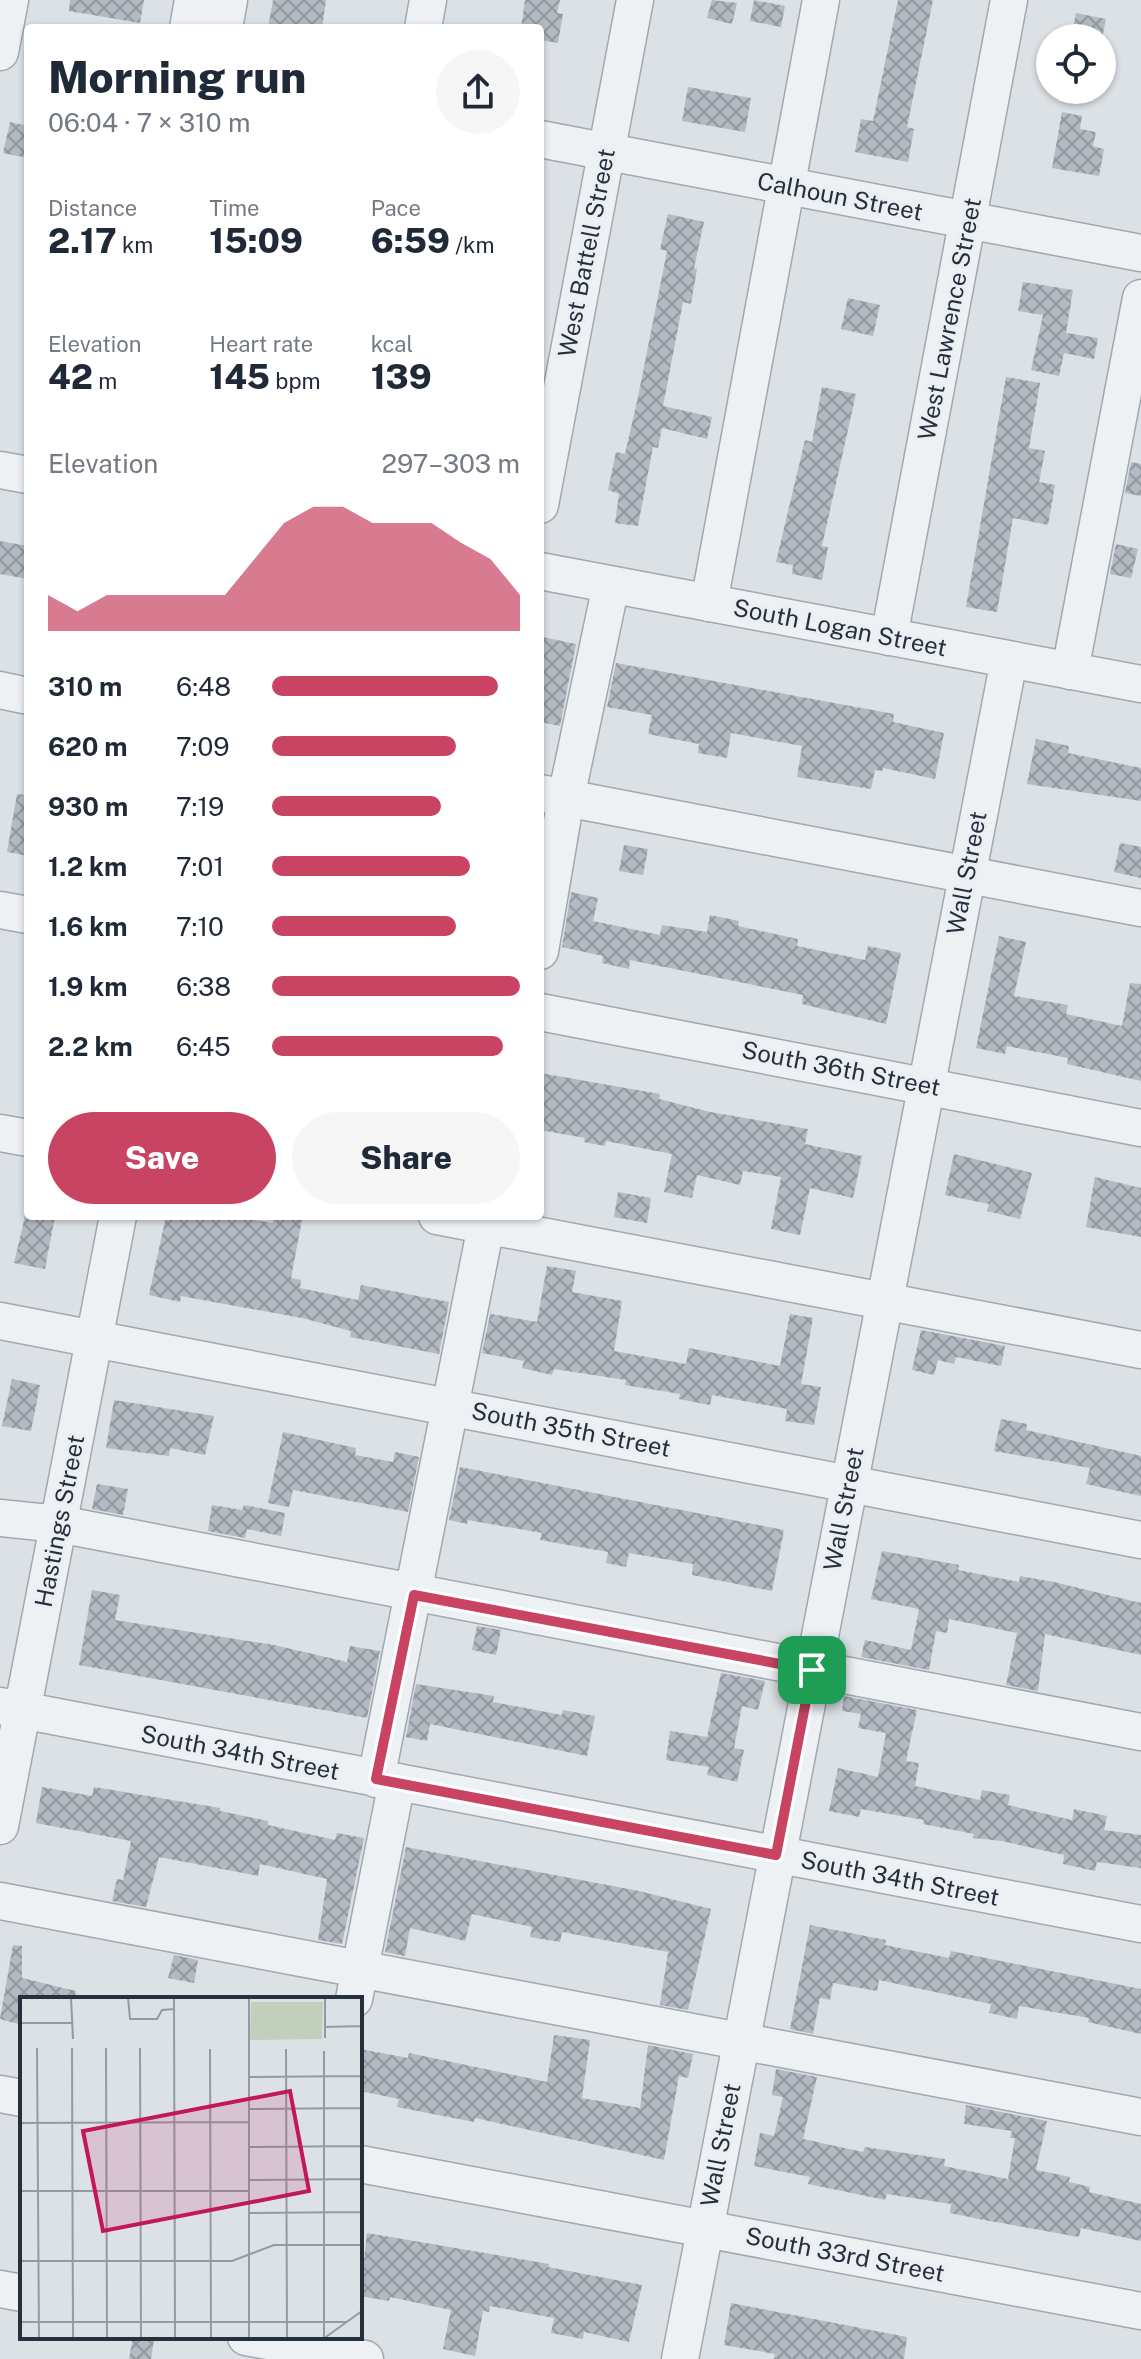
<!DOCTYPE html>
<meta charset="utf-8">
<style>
:root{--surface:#fff;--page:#f6f6f7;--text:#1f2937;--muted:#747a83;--accent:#c84462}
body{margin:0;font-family:"Public Sans",sans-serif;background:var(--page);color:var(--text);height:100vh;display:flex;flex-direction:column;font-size:30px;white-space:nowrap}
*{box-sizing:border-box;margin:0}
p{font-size:26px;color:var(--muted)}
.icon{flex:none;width:44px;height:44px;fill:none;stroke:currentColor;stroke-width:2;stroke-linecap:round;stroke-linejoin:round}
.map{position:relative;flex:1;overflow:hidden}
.panel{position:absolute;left:24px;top:24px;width:520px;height:1196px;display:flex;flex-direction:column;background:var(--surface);border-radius:8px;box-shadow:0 2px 6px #0004}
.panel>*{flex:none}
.tools{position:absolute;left:1036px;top:24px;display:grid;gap:16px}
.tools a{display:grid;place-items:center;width:80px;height:80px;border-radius:50%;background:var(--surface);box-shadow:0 2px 6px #0004;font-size:40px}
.pin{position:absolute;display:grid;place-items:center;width:68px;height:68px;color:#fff;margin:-34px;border-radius:16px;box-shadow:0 4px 12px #0006}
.round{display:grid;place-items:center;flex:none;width:84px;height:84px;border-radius:42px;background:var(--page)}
.head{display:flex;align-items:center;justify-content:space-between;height:136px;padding:0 24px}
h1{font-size:44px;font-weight:800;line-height:60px}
.figures{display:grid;grid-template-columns:repeat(3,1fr);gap:12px;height:136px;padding:8px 24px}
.figures div{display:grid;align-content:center}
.figures b{font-size:34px;font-weight:800}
.figures small{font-size:22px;font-weight:400}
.figures p{font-size:22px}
.chart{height:224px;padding:16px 24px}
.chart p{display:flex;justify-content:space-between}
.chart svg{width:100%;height:144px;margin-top:8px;fill:var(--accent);opacity:.7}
.primary-button{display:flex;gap:16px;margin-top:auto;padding:16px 24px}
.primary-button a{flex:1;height:92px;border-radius:48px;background:var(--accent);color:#fff;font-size:32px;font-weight:800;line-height:92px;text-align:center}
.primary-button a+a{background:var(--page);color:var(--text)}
ul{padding:0 24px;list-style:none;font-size:26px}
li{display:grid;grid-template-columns:128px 96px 1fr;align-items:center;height:60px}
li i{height:20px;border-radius:10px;background:var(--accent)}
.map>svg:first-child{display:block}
.building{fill:url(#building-cross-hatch)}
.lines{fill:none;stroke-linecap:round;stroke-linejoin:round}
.minor-casing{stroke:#a2a8af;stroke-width:39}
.minor{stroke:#eef1f4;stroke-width:36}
.route-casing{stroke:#fff;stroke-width:16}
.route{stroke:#c84462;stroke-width:10}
.labels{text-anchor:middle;stroke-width:7;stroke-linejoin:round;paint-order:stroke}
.street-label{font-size:24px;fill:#26303b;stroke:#ebeff4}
.inset-road{fill:none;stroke:#939aa2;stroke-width:2}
.view{fill:#c2185b;fill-opacity:0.15;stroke:#c2185b;stroke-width:4}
.inset-edge{fill:none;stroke:#26303b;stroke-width:4}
</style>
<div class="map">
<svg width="1141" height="2359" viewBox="0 0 1141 2359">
<defs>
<pattern id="building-cross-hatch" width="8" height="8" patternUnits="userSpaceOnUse" patternTransform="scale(2)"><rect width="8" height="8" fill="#b4bac2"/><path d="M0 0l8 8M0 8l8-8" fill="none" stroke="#92989f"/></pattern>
</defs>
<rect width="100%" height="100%" fill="#dce1e6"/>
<g class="building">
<path d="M70,0h74l-4,23 -71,-12z"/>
<path d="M273,0h53l-4,28h-54z"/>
<path d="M525,0h35l-3,13 6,1 -5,29 -18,-3v-12h-19z"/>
<path d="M712,0l25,3 -5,21 -25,-6z"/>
<path d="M754,0l31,6 -4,21 -31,-6z"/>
<path d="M898,0h35l-26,127 7,2 -6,33 -53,-10 6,-33 12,2z"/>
<path d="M1076,13l30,6 -4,19h-31z"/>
<path d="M688,87l63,11 -6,34 -63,-11z"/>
<path d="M1062,112l20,4 -2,13 16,3 -3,14 11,3 -5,27 -47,-8z"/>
<path d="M10,122l18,4v32l-25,-5z"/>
<path d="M668,214l36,8 -10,46 3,1 -6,35 -8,-2 -20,104 49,11 -5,22 -45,-11 -4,20 -5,-1 -15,79 -23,-3 4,-29 -11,-4 8,-38 9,2 13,-57 29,-146 -7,-2z"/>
<path d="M1023,282l50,8 -7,43 32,5 -4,21 -30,-6 -5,23 -28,-6 12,-55 -25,-4z"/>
<path d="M848,298l32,7 -7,31 -32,-7z"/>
<path d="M1006,377l34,6 -11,65 16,3 -6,31 16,3 -7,40 -35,-7 -16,94 -31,-5z"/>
<path d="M822,387l34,7 -34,152 6,1 -6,33 -30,-6 1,-9 -17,-3 29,-122 7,2z"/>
<path d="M1131,462l10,2v32l-16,-3z"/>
<path d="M0,541l28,5v33l-28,-5z"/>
<path d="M1116,544l22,5 -7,29 -21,-4z"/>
<path d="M543,637l33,7 -16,82 -20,-4z"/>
<path d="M616,663l278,51 -1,8 51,11 -9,46 -52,-11 -1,3 -7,-1 -4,19 -74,-12 5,-31 -71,-13 -4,25 -29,-5 1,-9 -51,-10 4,-19 -45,-8z"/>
<path d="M1036,739l33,7 -1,7 73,15v33l-114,-17z"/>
<path d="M17,794l11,1v61l-21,-4z"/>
<path d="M1120,843l21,4v31l-27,-6z"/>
<path d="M624,845l24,4 -5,26 -24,-4z"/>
<path d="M571,892l27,6 -5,23 67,14 2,-10 45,7 3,-17 29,6 -1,5 60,13 -1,7 68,14 3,-14 33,7 -15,71 -84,-20 1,-9 -173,-35 -1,9 -27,-6 1,-7 -41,-9z"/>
<path d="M999,936l27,6 -12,54 54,9 -2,9 56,12 8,-43 11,1v97l-74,-17 1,-6 -61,-12 -2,8 -29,-6z"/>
<path d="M540,1073l120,21 -1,5 51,13 98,17 -3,15 57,12 -9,42 -43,-10 -10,47 -29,-6 10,-52 -38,-6 -3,14 -43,-10 -5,23 -28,-6 8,-38 -66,-13 -1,5 -21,-4 1,-4 -45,-8z"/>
<path d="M954,1154l78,19 -12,46 -33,-8 2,-7 -44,-9z"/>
<path d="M1095,1177l46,11v49l-55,-10z"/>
<path d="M618,1192l33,6 -4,25 -33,-6z"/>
<path d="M25,1216h30l-10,53 -31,-6z"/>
<path d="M166,1216h64l43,7 1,-7 28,4 -11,58 10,2 -1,8 58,12 3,-15 88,17 -10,52 -89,-17 1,-6 -49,-13 -121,-22 -1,6 -31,-7z"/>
<path d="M547,1266l29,5 -4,21 50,9 -8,50 72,13 3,-16 91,18 10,-52 23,4 -12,66 20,3 -7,38 -29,-4 2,-12 -75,-14 -2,10 -31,-6 1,-5 -55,-9 1,-5 -72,-11 -2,6 -30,-7 2,-7 -42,-8 9,-43v4l46,8z"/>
<path d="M921,1330l84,16 -4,20 -45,-9 -2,7 -16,-4 -4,15 -22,-5z"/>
<path d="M12,1379l28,6 -9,46 -29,-5z"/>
<path d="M114,1400l100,16 -9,39 -35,-7 -1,8 -63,-8z"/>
<path d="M1001,1419l26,5 -1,6 115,26v40l-55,-12 4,-16 -96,-17z"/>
<path d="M283,1432l73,16 -1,7 38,7 2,-10 24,5 -11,55 -115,-22 -4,17 -21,-4z"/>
<path d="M460,1467l324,63 -12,61 -80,-16 1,-11 -64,-11 -3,14 -20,-4 2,-11 -68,-12 2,-7 -74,-13 -1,4 -18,-4z"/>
<path d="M97,1484l31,5 -5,26 -31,-6z"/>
<path d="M212,1505l30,5 2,-5 41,8 -4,23 -34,-7 -2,9 -37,-7z"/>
<path d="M882,1551l77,14 -1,5 61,12 1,-6 34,6 87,21v52l-96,-21 -7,57 -32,-6 11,-52 -68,-14 -2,14 -11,-2 -7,39 -68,-13 4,-17 46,10 8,-41 -48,-10z"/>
<path d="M92,1590l28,5 -5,25 159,25 73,17 3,-16 30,5 -13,67 -288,-53z"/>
<path d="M477,1626l24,4 -5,25 -24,-5z"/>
<path d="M721,1673l44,8 -7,29 -16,-4 -8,42 10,2 -7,32 -30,-7 2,-8 -43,-7 4,-29 37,6z"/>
<path d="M416,1684l78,12 -1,6 69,13 1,-5 32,6 -8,40 -157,-32 -3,17 -21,-4z"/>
<path d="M844,1696l73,14 -11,51 13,2 -4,23 65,14 2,-10 28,5 -2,10 64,15 2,-11 33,7 -3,14 37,5v33l-44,-6 -2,9 -32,-7 1,-9 -62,-14 -29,-3 1,-4 -51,-10 1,-4 -63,-11 -2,8 -30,-6 9,-43 40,9 8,-44 -28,-5 3,-14 -19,-3z"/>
<path d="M42,1787l50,9 2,-9 126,21v3l48,10v4l67,15 2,-7 27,5 -22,106 -24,-4 9,-61 -67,-15 -2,12 -99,-19 -13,50 -34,-6 5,-22 6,1 8,-39 -95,-18z"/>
<path d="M406,1847l233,44 72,18 -23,101 -28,-5 8,-53 -106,-20 -2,10 -30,-5 2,-10 -60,-13 -7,27 -55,-13 -5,28 -20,-4z"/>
<path d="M810,1925l76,15 -1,5 64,13 2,-7 190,38v45l-53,-12 1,-4 -70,-12 -2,13 -28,-6 2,-9 -112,-24 -2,11 -44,-8 -3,17 -10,-2 -7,36 -23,-5z"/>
<path d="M13,1945l9,1v32l54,13 -1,8h-53v26l-22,-6z"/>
<path d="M174,1955l24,5 -4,23 -26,-5z"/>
<path d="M554,2035l36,5 -8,58 58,10 8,-63 45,9 -5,24 -9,-2 -15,84 -189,-42 -1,4 -77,-15 2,-8 -39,-8v-42l48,9 1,-5 138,29z"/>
<path d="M776,2069l41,8 -14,62 60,13 2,-5 80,12 -1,7 64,13 7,-41h-5l2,-7 -48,-7 2,-19 81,16 -11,49 34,7 -1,5 21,5 -1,5 52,12v37l-60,-13 -2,9 -95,-17 -34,-7 1,-9 -64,-10 -2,6 -77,-16 2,-7 -56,-11 6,-33 14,3 9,-39 -11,-2z"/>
<path d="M367,2233l182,31 -1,3 94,18 -13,57 -45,-10 -1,7 -32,-6 3,-15 -64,-12 -1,6 -6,-1 -8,45 -32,-7 8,-39 -61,-13 -1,4 -29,-5z"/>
<path d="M731,2303l176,34 -3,22h-130l1,-5 -51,-9z"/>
<path d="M133,2337l21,3 -3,19h-22z"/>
</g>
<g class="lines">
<g class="minor-casing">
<g id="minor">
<path d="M188,28l5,-28"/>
<path d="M224,28l5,-28"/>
<path d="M423,28l5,-28"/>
<path d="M0,52l10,-52"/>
<path d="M540,139l601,114"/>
<path d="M0,470l28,5"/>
<path d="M540,505l95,-505"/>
<path d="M540,571l601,113"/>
<path d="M709,603l112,-603"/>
<path d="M889,637l120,-637"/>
<path d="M1070,671l71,-373"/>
<path d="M0,690l28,6"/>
<path d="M540,793l601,115"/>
<path d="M0,910l28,5"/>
<path d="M540,951l26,-153 45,-213"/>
<path d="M540,1012l601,116"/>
<path d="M0,1133l28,5"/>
<path d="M437,1216l704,134"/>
<path d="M0,1321l1141,219"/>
<path d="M0,1518l59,6 1082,208"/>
<path d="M0,1706l1141,218"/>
<path d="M376,1779l112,-563"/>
<path d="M0,1826l118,-610"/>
<path d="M0,1901l1141,216"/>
<path d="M354,1999l43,-217"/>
<path d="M0,2094l22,4"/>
<path d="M360,2164l781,147"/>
<path d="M0,2289l22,4"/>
<path d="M246,2337l119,22"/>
<path d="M680,2359l329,-1699"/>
</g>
</g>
<use href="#minor" class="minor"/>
</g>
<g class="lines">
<g class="route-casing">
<path id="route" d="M414,1595l398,75 -36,185 -400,-76z"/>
</g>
<use href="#route" class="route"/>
</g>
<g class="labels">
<g class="street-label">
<text transform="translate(840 197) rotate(11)" y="8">Calhoun Street</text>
<text transform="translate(587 253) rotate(-79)" y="8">West Battell Street</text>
<text transform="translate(950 319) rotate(-79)" y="8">West Lawrence Street</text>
<text transform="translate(840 628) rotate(11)" y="8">South Logan Street</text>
<text transform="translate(967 873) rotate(-79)" y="8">Wall Street</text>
<text transform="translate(841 1069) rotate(11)" y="8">South 36th Street</text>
<text transform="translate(571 1430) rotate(11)" y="8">South 35th Street</text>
<text transform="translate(844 1509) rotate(-79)" y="8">Wall Street</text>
<text transform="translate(60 1521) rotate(-79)" y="8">Hastings Street</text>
<text transform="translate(240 1753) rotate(11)" y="8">South 34th Street</text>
<text transform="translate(900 1879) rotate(11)" y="8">South 34th Street</text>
<text transform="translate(721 2145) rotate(-79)" y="8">Wall Street</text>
<text transform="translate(845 2255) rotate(11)" y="8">South 33rd Street</text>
</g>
</g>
<g transform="translate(20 1997)">
<rect width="342" height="342" fill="#dce1e6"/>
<path d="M231,5h72l-1,37 -72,1z" fill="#c3cfbd"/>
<path class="inset-road" d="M51,0l2,42M108,0l2,22h27l5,-9 12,-1M154,0l1,342M305,0v41M341,0l1,314M0,26h52M305,30l37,-1M17,51l2,291M52,51l1,291M86,51l1,291M120,51l1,291M190,52l1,290M266,52l1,290M304,54v286M228,80l114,-1M229,112l113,-1M0,126l229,-1M229,150l113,-1M229,183l113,-1M0,194h229M229,216l113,-1M0,264h212l42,-16h88M0,325h326M229,342v-342M303,342l39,-28"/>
<path class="view" d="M270,94l19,100 -206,40 -20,-100z"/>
<rect width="342" height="342" class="inset-edge"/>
</g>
</svg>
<div class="tools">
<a><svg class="icon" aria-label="locate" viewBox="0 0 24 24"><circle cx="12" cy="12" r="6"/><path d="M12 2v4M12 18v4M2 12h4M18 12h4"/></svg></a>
</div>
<div class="pin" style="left:812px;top:1670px;background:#1e9e55"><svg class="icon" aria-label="arrive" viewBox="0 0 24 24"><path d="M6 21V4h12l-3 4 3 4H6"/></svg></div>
<section class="panel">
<div class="head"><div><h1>Morning run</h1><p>06:04 · 7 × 310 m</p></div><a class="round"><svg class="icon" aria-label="share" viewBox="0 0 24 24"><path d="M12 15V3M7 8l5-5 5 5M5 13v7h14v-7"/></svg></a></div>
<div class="figures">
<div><p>Distance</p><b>2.17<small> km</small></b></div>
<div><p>Time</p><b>15:09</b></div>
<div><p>Pace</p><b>6:59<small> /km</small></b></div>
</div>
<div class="figures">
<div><p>Elevation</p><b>42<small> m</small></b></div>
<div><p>Heart rate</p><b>145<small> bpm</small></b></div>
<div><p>kcal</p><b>139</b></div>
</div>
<div class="chart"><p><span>Elevation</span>297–303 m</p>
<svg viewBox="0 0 160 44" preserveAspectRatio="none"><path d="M0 44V33L10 38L20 33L30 33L40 33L50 33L60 33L70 22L80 11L90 6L100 6L110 11L120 11L130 11L140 17L150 22L160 33V44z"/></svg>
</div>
<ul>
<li><b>310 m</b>6:48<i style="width:91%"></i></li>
<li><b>620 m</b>7:09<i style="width:74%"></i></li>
<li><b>930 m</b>7:19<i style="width:68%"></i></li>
<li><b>1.2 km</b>7:01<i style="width:80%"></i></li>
<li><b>1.6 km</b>7:10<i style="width:74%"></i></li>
<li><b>1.9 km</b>6:38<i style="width:100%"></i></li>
<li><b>2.2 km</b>6:45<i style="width:93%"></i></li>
</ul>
<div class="primary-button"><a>Save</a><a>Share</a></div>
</section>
</div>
